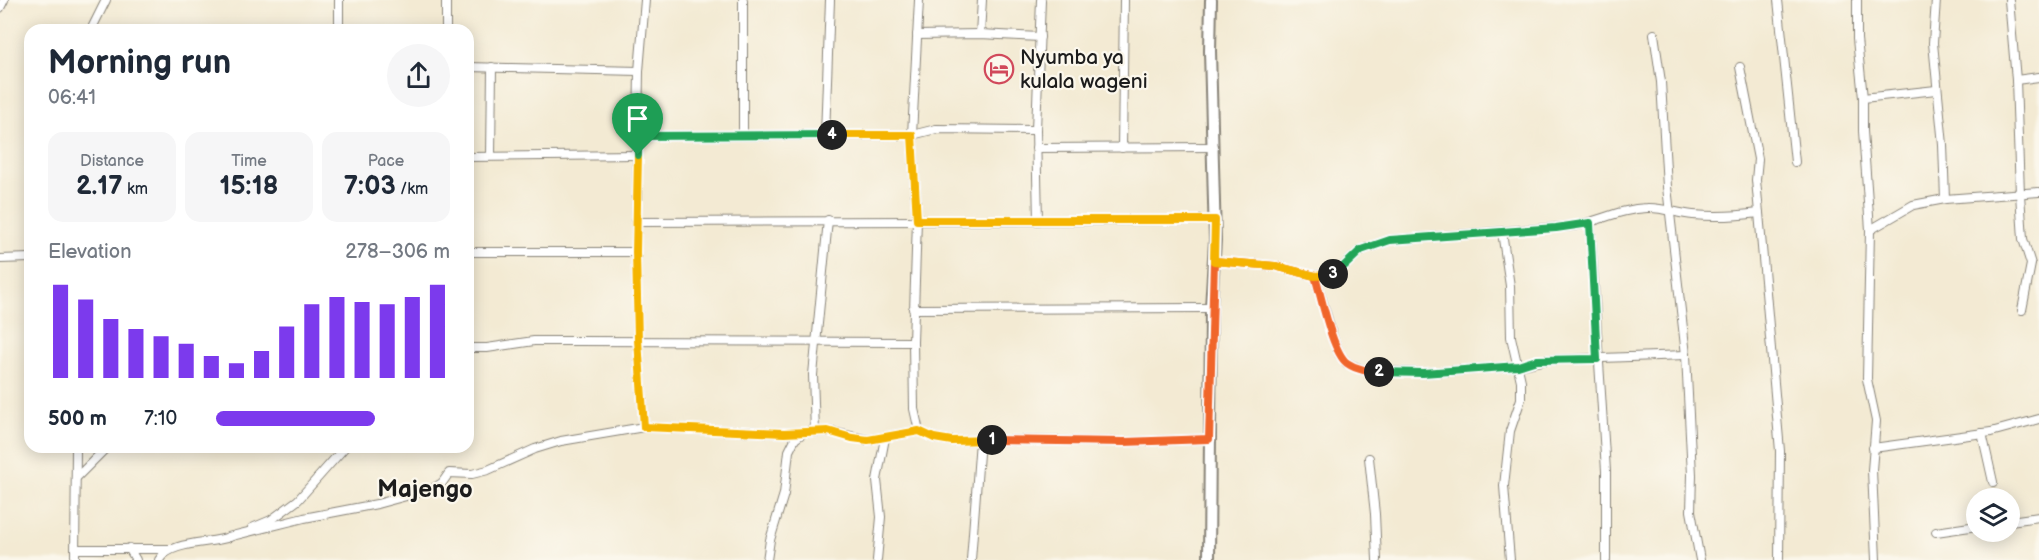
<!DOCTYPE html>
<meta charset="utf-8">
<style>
:root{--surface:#fff;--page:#f6f6f7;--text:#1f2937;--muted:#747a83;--accent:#7c3aed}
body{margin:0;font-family:"Balsamiq Sans",sans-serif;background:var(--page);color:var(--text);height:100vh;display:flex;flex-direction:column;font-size:22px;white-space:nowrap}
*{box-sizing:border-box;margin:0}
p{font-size:20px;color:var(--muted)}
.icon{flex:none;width:33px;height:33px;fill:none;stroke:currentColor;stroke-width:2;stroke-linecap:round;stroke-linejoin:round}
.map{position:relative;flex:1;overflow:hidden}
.side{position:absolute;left:24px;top:24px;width:450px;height:429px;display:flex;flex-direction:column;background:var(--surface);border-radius:18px;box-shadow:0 3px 15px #0003}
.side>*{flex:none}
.controls{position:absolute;left:1966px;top:488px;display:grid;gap:12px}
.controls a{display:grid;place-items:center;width:54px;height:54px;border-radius:50%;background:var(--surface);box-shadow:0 3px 15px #0003;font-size:30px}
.pin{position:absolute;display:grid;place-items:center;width:51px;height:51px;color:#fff;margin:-62px -26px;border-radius:50% 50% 50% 0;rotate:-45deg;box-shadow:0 0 6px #0007}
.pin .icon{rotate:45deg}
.km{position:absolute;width:30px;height:30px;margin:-15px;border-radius:50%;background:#222;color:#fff;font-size:16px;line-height:30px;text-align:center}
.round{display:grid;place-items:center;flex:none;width:63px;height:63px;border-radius:32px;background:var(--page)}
.overview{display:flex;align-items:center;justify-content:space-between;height:102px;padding:0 24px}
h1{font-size:33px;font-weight:700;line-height:45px}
.stats{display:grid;grid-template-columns:repeat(3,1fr);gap:9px;height:102px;padding:6px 24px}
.stats div{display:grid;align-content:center;border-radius:15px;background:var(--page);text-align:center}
.stats b{font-size:26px;font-weight:700}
.stats small{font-size:16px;font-weight:400}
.stats p{font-size:16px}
.chart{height:168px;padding:12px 24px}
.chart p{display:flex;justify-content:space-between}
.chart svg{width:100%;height:108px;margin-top:6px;stroke:var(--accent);stroke-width:6}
ul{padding:0 24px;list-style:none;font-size:20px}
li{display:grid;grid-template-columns:96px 72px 1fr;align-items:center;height:45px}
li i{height:15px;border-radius:8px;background:var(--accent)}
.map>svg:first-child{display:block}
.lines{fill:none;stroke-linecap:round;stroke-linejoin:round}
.minor-casing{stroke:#888378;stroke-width:10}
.tertiary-casing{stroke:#888378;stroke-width:14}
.minor{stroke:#fff;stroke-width:8}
.tertiary{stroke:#fff;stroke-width:10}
.split-1-casing{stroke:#fff;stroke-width:12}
.split-2-casing{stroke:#fff;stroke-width:12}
.split-3-casing{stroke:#fff;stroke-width:12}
.split-4-casing{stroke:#fff;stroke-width:12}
.split-5-casing{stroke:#fff;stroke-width:12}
.split-1{stroke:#f5b400;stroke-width:8}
.split-2{stroke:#f0652b;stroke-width:8}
.split-3{stroke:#22a559;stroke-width:8}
.split-4{stroke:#f5b400;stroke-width:8}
.split-5{stroke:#22a559;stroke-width:8}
.labels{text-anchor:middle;stroke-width:4.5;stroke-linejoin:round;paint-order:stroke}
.poi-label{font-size:21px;fill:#1c1c1c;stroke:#fbf7ec;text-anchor:start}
.quarter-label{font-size:24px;font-weight:bold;fill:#1c1c1c;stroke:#fbf7ec}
</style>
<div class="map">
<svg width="2039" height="560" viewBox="0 0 2039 560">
<rect width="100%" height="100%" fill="#fbf7ec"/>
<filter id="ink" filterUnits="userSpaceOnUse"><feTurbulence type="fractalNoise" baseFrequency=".0167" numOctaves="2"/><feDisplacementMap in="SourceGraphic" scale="12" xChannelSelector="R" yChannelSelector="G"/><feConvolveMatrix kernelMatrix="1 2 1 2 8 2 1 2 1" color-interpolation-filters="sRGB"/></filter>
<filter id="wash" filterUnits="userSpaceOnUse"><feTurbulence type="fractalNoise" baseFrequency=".008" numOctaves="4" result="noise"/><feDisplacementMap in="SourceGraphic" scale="24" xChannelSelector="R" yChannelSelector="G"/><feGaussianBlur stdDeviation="1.35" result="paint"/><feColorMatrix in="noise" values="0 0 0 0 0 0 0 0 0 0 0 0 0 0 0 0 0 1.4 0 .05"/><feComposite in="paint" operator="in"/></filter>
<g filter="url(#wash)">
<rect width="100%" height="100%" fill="#f3ead3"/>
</g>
<g filter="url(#ink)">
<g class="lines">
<g class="minor-casing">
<g id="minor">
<path d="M645,0l-6,71 -3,181 2,88 6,87 140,6 44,-2 40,9 51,-9"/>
<path d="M743,0v134"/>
<path d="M919,0l-7,135 5,85 -4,122 1,67 5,22 15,7 18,3 61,-1 111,2 85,-3"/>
<path d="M1778,0l17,162"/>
<path d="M1857,0v39l6,59v33l7,99 -3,149 9,42 -4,49 4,90"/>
<path d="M1936,0l-3,43 10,102 2,54"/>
<path d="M2009,0l7,80 4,114 3,45 8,25 -9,46"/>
<path d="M0,8l4,-8"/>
<path d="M91,30l15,-30"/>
<path d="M339,30v-30"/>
<path d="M446,30v-30"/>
<path d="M980,34l2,-34"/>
<path d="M1654,34l7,48 6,105 19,168 6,120 -1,36 9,49"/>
<path d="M917,35l63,-1 60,3"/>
<path d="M468,67l171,4"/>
<path d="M1740,67l18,92 -2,21 3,33 21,238 -1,109"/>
<path d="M2016,80l23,-3"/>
<path d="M1863,98l73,-8"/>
<path d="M825,135l5,-135"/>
<path d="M638,136l274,-1 24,-6 100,1"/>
<path d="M1036,148l178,-1"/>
<path d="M1122,148l2,-148"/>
<path d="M491,156l1,-89"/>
<path d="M468,157l170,-2"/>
<path d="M1038,221l-2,-91 5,-130"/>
<path d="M637,222l578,-2"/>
<path d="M1590,223l16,248v89"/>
<path d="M1870,230l43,-25 32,-6 94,-7"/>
<path d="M1502,232l8,54 1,51 10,44v18l-11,32 -6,55 6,74"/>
<path d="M468,252h168"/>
<path d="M0,259l30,-1"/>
<path d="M1214,261l61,5 40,10 22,-4 24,-22 29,-10 184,-14c25,-5 47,-17 73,-18 16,-1 30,6 46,7 22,2 44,1 66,-2"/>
<path d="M1315,276l19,65 6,14 7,8 16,7 60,3 95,-7 27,-6 141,-5"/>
<path d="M913,309l298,-1"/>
<path d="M468,348h19l47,-7h42l337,1"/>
<path d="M815,432l-2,-57 15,-155"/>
<path d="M1982,433l11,49"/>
<path d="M1873,448l118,-16 48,-13"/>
<path d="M1369,458l6,56 2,46"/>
<path d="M76,478l31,-31"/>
<path d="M2010,521l29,-4"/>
<path d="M252,528l19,-8 27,-20 47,-53"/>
<path d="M1936,532l41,-6"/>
<path d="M228,537l76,-19 73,-14 55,-15 10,-6 7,-10 23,1 16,-4 47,-21 26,-8 83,-14"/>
<path d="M129,548l7,12"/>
<path d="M76,549h94"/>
<path d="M75,560l1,-113"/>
<path d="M159,560c11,-19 51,-16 71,-23"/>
<path d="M767,560l3,-20 14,-46 5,-43 6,-12 8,-6"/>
<path d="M877,560l4,-43 -4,-37 8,-42"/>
<path d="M971,560l9,-120"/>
</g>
</g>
<g class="tertiary-casing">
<path id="tertiary" d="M1209,560l2,-252 4,-68 -5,-189 1,-51"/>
</g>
<use href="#minor" class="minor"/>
<use href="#tertiary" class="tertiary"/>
</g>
</g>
<g class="lines" filter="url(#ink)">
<g class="split-1-casing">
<path id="split-1" d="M638,155l-2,97 2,88 6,87 140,6 44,-2 24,7 16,2 51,-9 15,7 18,3 40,-1"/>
</g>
<g class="split-2-casing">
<path id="split-2" d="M992,440l132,2 85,-3 5,-178 61,5 40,10c6,19 17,76 32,87 10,7 21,8 32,9"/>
</g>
<g class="split-3-casing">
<path id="split-3" d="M1333,274l8,-5 20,-19 29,-10 166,-12 34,-5 7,136 -60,1 -19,6 -95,7 -44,-1"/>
</g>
<g class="split-4-casing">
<path id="split-4" d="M832,135h80l5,85h298l-1,41 61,5 40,10 18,-2"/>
</g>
<g class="split-5-casing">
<path id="split-5" d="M638,155v-19l194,-1"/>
</g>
<use href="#split-1" class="split-1"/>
<use href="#split-2" class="split-2"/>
<use href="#split-3" class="split-3"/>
<use href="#split-4" class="split-4"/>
<use href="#split-5" class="split-5"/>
</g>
<defs>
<g id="hotel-ring" transform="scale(1.5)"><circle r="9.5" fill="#fbf7ec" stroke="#d1495b" stroke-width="1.5"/><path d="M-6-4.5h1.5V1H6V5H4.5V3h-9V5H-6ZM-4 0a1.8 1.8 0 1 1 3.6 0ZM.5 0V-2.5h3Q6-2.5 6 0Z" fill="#d1495b"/></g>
</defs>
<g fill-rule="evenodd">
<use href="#hotel-ring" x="999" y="69"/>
</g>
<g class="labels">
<g class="poi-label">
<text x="1020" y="64">Nyumba ya<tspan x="1020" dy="24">kulala wageni</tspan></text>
</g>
<g class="quarter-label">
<text x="425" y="497">Majengo</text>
</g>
</g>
</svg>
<div class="controls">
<a><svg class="icon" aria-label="layers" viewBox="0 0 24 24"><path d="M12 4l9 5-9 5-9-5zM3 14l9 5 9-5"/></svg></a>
</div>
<div class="pin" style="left:638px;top:155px;background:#1e9e55"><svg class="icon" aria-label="arrive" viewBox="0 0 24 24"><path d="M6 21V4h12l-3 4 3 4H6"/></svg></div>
<b class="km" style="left:992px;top:440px">1</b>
<b class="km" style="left:1379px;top:372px">2</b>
<b class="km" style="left:1333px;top:274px">3</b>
<b class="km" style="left:832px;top:135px">4</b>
<section class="side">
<div class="overview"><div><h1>Morning run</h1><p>06:41</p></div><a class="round"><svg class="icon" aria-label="share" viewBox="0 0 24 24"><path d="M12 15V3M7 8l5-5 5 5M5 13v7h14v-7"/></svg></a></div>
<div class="stats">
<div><p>Distance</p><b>2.17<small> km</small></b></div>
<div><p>Time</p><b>15:18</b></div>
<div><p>Pace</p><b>7:03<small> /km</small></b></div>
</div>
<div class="chart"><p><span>Elevation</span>278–306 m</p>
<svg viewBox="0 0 160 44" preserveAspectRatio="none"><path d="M5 44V6M15 44V12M25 44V20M35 44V24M45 44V27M55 44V30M65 44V35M75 44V38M85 44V33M95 44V23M105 44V14M115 44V11M125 44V13M135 44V14M145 44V11M155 44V6"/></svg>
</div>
<ul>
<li><b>500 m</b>7:10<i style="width:68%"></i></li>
</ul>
</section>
</div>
